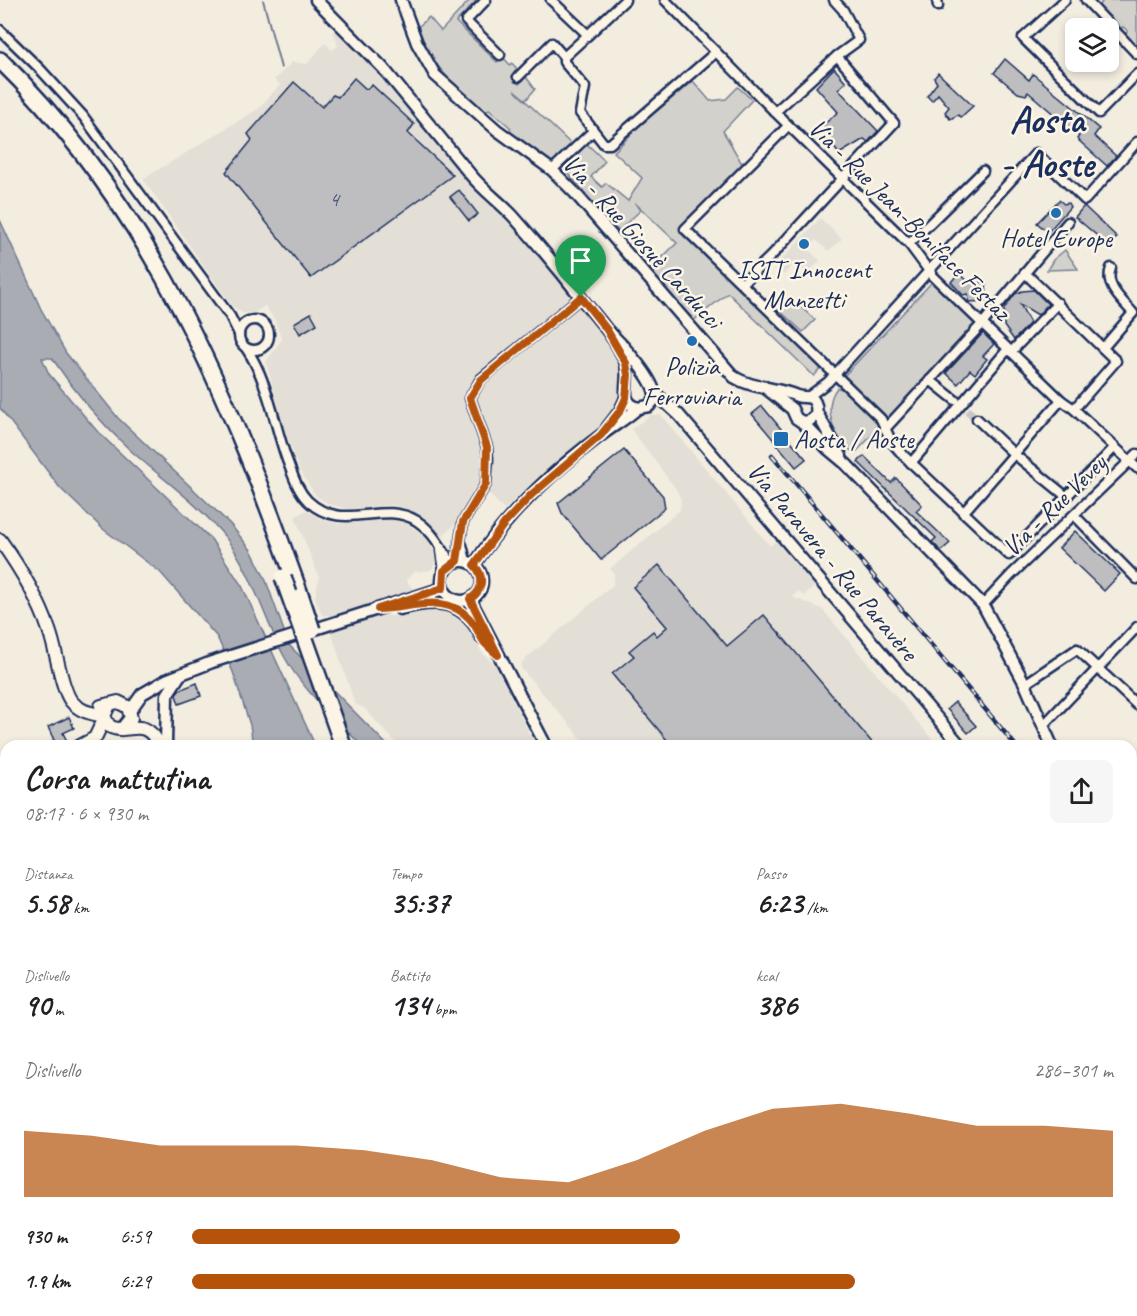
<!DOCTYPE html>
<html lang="it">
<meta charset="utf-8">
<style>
:root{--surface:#fff;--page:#f6f6f6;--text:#202124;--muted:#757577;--accent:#b45309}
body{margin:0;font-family:Caveat,sans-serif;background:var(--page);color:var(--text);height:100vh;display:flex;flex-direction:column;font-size:22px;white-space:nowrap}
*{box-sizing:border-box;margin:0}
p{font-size:20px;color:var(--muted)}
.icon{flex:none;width:33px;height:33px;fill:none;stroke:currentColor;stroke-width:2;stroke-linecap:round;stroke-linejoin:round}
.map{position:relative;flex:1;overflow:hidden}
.details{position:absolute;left:0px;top:740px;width:1137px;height:578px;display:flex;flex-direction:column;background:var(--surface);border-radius:18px 18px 0 0;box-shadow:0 3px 9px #0003}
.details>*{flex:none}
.controls{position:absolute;left:1065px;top:18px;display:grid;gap:12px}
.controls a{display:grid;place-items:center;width:54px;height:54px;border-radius:9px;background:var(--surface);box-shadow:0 3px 9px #0003;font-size:30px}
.pin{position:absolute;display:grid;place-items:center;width:51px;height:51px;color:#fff;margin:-62px -26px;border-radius:50% 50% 50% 0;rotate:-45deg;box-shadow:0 0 6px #0007}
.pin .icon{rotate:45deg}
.round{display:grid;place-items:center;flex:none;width:63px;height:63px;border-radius:9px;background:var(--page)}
.headline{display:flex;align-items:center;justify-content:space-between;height:102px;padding:0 24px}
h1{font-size:33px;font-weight:700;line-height:45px}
.stats{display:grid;grid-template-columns:repeat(3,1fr);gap:9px;height:102px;padding:6px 24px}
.stats div{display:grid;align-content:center}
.stats b{font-size:30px;font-weight:700}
.stats small{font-size:16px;font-weight:400}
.stats p{font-size:16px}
.chart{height:168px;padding:12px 24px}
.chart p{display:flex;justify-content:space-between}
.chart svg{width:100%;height:108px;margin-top:6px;fill:var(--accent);opacity:.7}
ul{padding:0 24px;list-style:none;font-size:20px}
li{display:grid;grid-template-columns:96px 72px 1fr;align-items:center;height:45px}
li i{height:15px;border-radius:8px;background:var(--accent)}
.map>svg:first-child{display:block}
.built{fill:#e3dfd6}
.green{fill:#d3d1cc;stroke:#778095;stroke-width:1.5}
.water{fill:#a9acb3;stroke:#707a91;stroke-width:1.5}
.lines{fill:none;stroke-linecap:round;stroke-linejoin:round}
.stream{stroke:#707a91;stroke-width:2}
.building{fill:#bebec0;stroke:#1b2f5e;stroke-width:1.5}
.minor-tunnel{stroke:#c8c7c6;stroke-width:8;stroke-dasharray:8 4;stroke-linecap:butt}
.minor-casing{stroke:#1b2f5e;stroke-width:13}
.tertiary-casing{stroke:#1b2f5e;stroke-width:15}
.secondary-casing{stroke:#1b2f5e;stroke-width:16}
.motorway-casing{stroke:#1b2f5e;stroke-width:20}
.minor{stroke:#fcf5e5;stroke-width:8}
.tertiary{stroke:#fcf5e5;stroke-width:10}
.secondary{stroke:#fcf5e5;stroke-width:12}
.motorway{stroke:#fcf5e5;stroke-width:15}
.rail-casing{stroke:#1b2f5e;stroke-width:4.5}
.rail{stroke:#fcf5e5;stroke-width:2;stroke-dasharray:7;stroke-linecap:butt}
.motorway-bridge-casing{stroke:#1b2f5e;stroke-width:20;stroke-linecap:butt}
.motorway-bridge{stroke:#fcf5e5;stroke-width:15}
.route-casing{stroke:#fff;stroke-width:12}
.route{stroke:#b45309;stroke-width:8}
.poi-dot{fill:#1f6fb2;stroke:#fcf5e5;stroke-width:2}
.labels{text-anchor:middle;stroke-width:5;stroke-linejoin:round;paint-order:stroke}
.number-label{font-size:22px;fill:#445376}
.street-label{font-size:26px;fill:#1b2f5e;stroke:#fcf5e5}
.poi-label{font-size:26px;fill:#1b2f5e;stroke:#fcf5e5}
.town-label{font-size:38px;font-weight:bold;fill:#1b2f5e;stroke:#fcf5e5}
</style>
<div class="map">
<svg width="1137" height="1316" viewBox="0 0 1137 1316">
<rect width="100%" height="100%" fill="#f3ede0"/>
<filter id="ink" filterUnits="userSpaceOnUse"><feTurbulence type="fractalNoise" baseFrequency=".0167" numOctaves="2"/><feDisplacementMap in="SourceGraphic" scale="12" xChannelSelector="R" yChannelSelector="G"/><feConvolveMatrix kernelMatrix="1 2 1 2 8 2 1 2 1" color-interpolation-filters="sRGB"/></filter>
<g filter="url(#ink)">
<g class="built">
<path d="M335,28l87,91 50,68 32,28 95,112 17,26 6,15 -3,37 -8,12 -70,58 -37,35 -22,-24 -21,33 -20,18 -19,-21 -17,-8 -13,-3 -42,4 -19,-4 -15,-9 -16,-25 -12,-31 -22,-78 16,-23 -8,-20 -9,-13 -11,7h-11l-11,-7 -89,-127 115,-70 22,-24 -6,-5 18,-18 15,2 18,-21 7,7 6,-4 -5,-16z"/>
<path d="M820,218l22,21 -14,12 -12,-11 -8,9 12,12 -14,13 -12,-11 -10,12 -9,-8z"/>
<path d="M651,415h10l109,131 8,-7 38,46 -12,11 -6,-5 -6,6 30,12 115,136h-350l-66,-77 1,-6 91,-77 1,-12 -4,-4 70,-59 1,-10 -5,-11 -45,-60z"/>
<path d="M306,510l16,10 18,4 48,-5 18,4 20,14 12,22 -7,11 -16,2 -9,8 8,10 -84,28 -2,-3h-6l-7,-17 4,-21 -24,-60z"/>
<path d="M426,609l21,2 18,10 11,15 5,16 14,13 40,80h-137l-34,-37 -9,-4 -24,-72 53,-17 18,2z"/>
<path d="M1131,965l6,7v344h-325l-5,-5h324z"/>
</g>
<g class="green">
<path d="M470,0h7l-21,22 41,40 6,-5 7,8 2,-2 6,7 -6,7 7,7 7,-7 9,12 -9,11 -12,-10 58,55 -21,20 -43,-33 3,-4 -22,-19 -4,4 -38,-36 -18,-22 -11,-28 11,-10 12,14z"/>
<path d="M1100,0h37v49l-13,-14 4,-4 -5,-4 -3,2 -23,-21 5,-6z"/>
<path d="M693,81l17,20 16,-2 12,-12 14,13 -29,31 21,36 -63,62 142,137 -9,10 -86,-83 -35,28 -44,-51 28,-27 -42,-40 6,7 -23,21 -52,-60v-5l21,-22 18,17 -14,16 11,10 4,-4 22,18 14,-23 -28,-26 26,-27z"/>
<path d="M1065,250l13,19 -31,1 6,-10z"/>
<path d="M932,282l46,43 -90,96 -46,-43z"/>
<path d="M791,298l24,22 -12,12 -24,-22z"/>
<path d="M837,388l7,1 36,38 -25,26c-20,-10 -34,-46 -18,-65z"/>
<path d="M6,947v364h43l3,5h-52v-368z"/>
<path d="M116,1311h122l2,5h-121z"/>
</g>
<g class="water">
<path d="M0,220l41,89 25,44 52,65 112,106 21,26 14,28 24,67 98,100h-26c-26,-27 -59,-55 -77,-89 -20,-38 -32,-84 -58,-118 -28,-35 -65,-60 -97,-89 -29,-27 -55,-58 -77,-91h-10l7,16 48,57 114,108 31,47 73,159h-62l-3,-20 -17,-53 -16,-35 -57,-65 -57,-43 -43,-41 -60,-80z"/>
<path d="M471,1311h67l2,5h-67z"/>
</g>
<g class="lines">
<path class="stream" d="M263,0l18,68"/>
</g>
<g class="building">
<path d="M1005,59l24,21 4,-6 66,55 -5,7 22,20 -9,10 -30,-27 2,-3 -51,-44 -2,3 -8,-2 -24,-20z"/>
<path d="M834,68l12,14 -8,7 40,42 -10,11 -4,-3 -25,15 -19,-26 18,-16 -22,-25z"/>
<path d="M938,73l35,33 -12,11 -3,-2 -8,4 -5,-7 4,-5 -11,-13 -6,7 -5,-5 10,-13 -3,-5z"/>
<path d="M354,78l12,11 6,-4 42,39 -6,9 45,42 -142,103 -85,-106 26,-32 -4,-6 46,-52 28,25 11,-12 5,2z"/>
<path d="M459,190l19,24 -9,7 -19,-24z"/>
<path d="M1059,200l5,4 4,-1 2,4 -22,25 -11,-9z"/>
<path d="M1084,206l33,31 -5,6 -2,-1 -3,2 -32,-27z"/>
<path d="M959,273l11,10 16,-1 1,19 -18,1 -1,-8 -5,1 -12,-13z"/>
<path d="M1034,290l14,14 -10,11 -18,-11 10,19 -16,17 -10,-14v-17l11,-15 7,-3z"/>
<path d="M311,313l6,11 -17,10 -6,-11z"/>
<path d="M983,333l11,11 -11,12 4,3 -12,15 -5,-4 -12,14 -12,-11z"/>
<path d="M762,406l44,53 -10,8 -44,-53z"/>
<path d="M624,450l39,46 2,12 -64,52 -39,-47 -4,-10z"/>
<path d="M864,456l27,27 5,-5 26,27 -6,6 34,32 -9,8 -9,-9 4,-4 -78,-76z"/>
<path d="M1075,531l45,43 -16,17 -45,-43z"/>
<path d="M659,565l68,81 37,-31 111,131h-203l-60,-72 22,-18 -5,-5 24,-20 4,5 10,-9 -34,-40z"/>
<path d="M197,683l4,13 -22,8 -3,-9 3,-5z"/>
<path d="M955,702l21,24 -8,7 -21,-24z"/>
<path d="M69,717l5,11 -11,5 5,10 -14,3 -2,-5 2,-1 -6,-13z"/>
<path d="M1131,1027l6,7v249l-6,5z"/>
</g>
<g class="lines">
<path class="minor-tunnel" d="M967,410l10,9"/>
<g class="minor-casing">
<g id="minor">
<path d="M486,0l-20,21 34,34"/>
<path d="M551,0l37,35 -24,22v5l21,25 -5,26 24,31h6l106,-92"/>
<path d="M665,0l110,112 134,132 23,31 129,125 13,9 63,59"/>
<path d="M937,0l1,6"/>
<path d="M1065,0l-42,38 76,75 38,-39"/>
<path d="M1086,0l51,54"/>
<path d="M0,30l40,39 43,47 147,200 9,18"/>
<path d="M588,35l37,-35"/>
<path d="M518,77l34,-34 12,14"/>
<path d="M775,112l62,-56 22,-16 -16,-30 -9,-10"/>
<path d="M788,126l-103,103 196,190 10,22 11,13 107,101 106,-108"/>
<path d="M552,170l41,-39"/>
<path d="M909,244l74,-73"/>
<path d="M1025,273l43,-51"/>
<path d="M742,284l30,-29 122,-132 -57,-67"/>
<circle cx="254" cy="335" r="15"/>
<path d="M246,348c22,32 28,76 41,112 6,15 10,30 21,41 35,33 73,-2 109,20 16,10 24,28 35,42"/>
<path d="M1103,348l30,-35c-11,-13 -29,-27 -22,-45"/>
<path d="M1011,352l47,-49"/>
<path d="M930,380l25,20"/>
<path d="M808,397l20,-15 208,-229 49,47 52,-58"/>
<path d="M977,419l37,35 53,43"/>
<path d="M885,429l97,-105 43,-51 91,88 -42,48"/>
<path d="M911,463l97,-114"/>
<path d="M963,513l98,-113"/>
<path d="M1074,515l63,64"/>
<path d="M462,545l4,16"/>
<path d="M441,551l3,20"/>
<path d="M457,561l6,-39 23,-38 2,-25 -1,-12 -17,-49 11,-19 100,-82"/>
<path d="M983,605l28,-30 126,-121"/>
<path d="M1025,684l52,-35 60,56"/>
<path d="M1043,726l94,-99"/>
<path d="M689,1311l4,5"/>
</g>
</g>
<g class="tertiary-casing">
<g id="tertiary">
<path d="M316,0l67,68 87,106c13,16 29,27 43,42 25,28 50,58 73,88 15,18 30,35 39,57 7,18 -9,40 13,47l11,-2 6,-7c3,-17 -35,-57 -48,-69"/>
<path d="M401,0l16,43 18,32 62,55 55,40 23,23 159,184c19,12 43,10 63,19 5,2 9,0 14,2 6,4 6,11 5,17l-7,6 -7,1"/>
<path d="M763,386l29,23 4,9 6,4 26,27 18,15 137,141 42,79 27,62"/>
<path d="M656,394l23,21 282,331"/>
<path d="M817,413l24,43"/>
<path d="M607,428l13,-17 6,-13"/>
<circle cx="462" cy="581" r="20"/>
<path d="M474,565c32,-50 79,-94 126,-129 13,-10 26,-17 38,-28"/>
<path d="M470,599l76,147"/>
<path d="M400,609c37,-10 63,-10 82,29"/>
<path d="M130,711l12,-17 24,-14 46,-18 231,-74"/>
<path d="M166,746l1,-51 13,-20"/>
<path d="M1131,852l6,8"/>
<path d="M792,1311l4,5"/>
</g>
</g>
<g class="secondary-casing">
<g id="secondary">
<path d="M0,540c20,28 38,57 49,90 7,18 12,58 22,71 9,11 20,12 33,15"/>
<path d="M109,705l-5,11 5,10c20,11 34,-13 51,20"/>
<path d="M101,706l17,-4 10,5 3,11 -8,10"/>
<path d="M80,746l15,-8 9,-19"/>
<path d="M0,774l6,1"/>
<path d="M0,784l6,1"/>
<path d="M245,1311l2,5"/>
</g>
</g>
<g class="motorway-casing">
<g id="motorway">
<path d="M0,60c154,150 230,339 301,537"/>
<path d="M555,1311l1,5"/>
</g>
</g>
<use href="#minor" class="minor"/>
<use href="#tertiary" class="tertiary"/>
<use href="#secondary" class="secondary"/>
<use href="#motorway" class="motorway"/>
<g class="rail-casing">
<g id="rail">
<path d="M772,455l244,291"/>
<path d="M1131,881l6,7"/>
</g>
</g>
<use href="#rail" class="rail"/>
<g class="motorway-bridge-casing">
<g id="motorway-bridge">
<path d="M283,577l60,169"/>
<path d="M301,597l11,33"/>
</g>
</g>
<use href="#motorway-bridge" class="motorway-bridge"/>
</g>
</g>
<g class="lines" filter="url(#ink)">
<g class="route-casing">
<path id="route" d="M581,297l26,33 19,33 2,12 -2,23 -6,13 -19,24 -70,60 -27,29 -30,41c11,11 9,26 -4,34l28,56c-4,-4 -10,-8 -14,-13 -5,-8 -8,-17 -15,-24 -25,-26 -60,-9 -91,-9l65,-21 1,-17 13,-10 6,-39 23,-38 1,-37 -17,-49 11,-18z"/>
</g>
<use href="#route" class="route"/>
</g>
<g class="poi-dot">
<circle cx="1056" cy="213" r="6"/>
<circle cx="804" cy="244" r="6"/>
<circle cx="692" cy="341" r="6"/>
<rect x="773" y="431" width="16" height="16" rx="3"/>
</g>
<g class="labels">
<g class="number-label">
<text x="334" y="206">4</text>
</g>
<g class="street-label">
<text transform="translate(910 219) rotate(45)" y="9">Via - Rue Jean-Boniface Festaz</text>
<text transform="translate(643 241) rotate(48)" y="9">Via - Rue Giosuè Carducci</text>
<text transform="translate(1054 505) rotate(-44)" y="9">Via - Rue Vevey</text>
<text transform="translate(833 561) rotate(50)" y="9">Via Paravera - Rue Paravère</text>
</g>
<g class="poi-label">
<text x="1056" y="247">Hotel Europe</text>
<text x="804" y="278">ISIT Innocent<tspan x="804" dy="30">Manzetti</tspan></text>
<text x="692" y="375">Polizia<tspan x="692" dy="30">Ferroviaria</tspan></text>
<text x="794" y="448" text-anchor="start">Aosta / Aoste</text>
</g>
<g class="town-label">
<text x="1047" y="132">Aosta<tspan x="1047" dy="44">- Aoste</tspan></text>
</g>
</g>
</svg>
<div class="controls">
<a><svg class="icon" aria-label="layers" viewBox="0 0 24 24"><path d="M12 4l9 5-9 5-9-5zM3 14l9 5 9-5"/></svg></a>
</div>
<div class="pin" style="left:581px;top:297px;background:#1e9e55"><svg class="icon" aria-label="arrive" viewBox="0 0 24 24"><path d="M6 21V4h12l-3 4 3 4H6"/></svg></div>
<section class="details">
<div class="headline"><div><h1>Corsa mattutina</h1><p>08:17 · 6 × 930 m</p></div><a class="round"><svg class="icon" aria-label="share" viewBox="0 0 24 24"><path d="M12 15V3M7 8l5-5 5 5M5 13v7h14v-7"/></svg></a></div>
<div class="stats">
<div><p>Distanza</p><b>5.58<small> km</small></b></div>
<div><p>Tempo</p><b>35:37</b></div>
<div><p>Passo</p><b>6:23<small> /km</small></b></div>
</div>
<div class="stats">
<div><p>Dislivello</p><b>90<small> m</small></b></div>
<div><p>Battito</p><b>134<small> bpm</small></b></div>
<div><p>kcal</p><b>386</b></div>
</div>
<div class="chart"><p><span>Dislivello</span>286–301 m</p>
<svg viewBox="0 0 160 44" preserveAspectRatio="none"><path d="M0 44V17L10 19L20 23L30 23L40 23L50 25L60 29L70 36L80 38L90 29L100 17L110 8L120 6L130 10L140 15L150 15L160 17V44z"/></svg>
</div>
<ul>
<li><b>930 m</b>6:59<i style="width:53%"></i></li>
<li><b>1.9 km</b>6:29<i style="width:72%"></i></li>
</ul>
</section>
</div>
